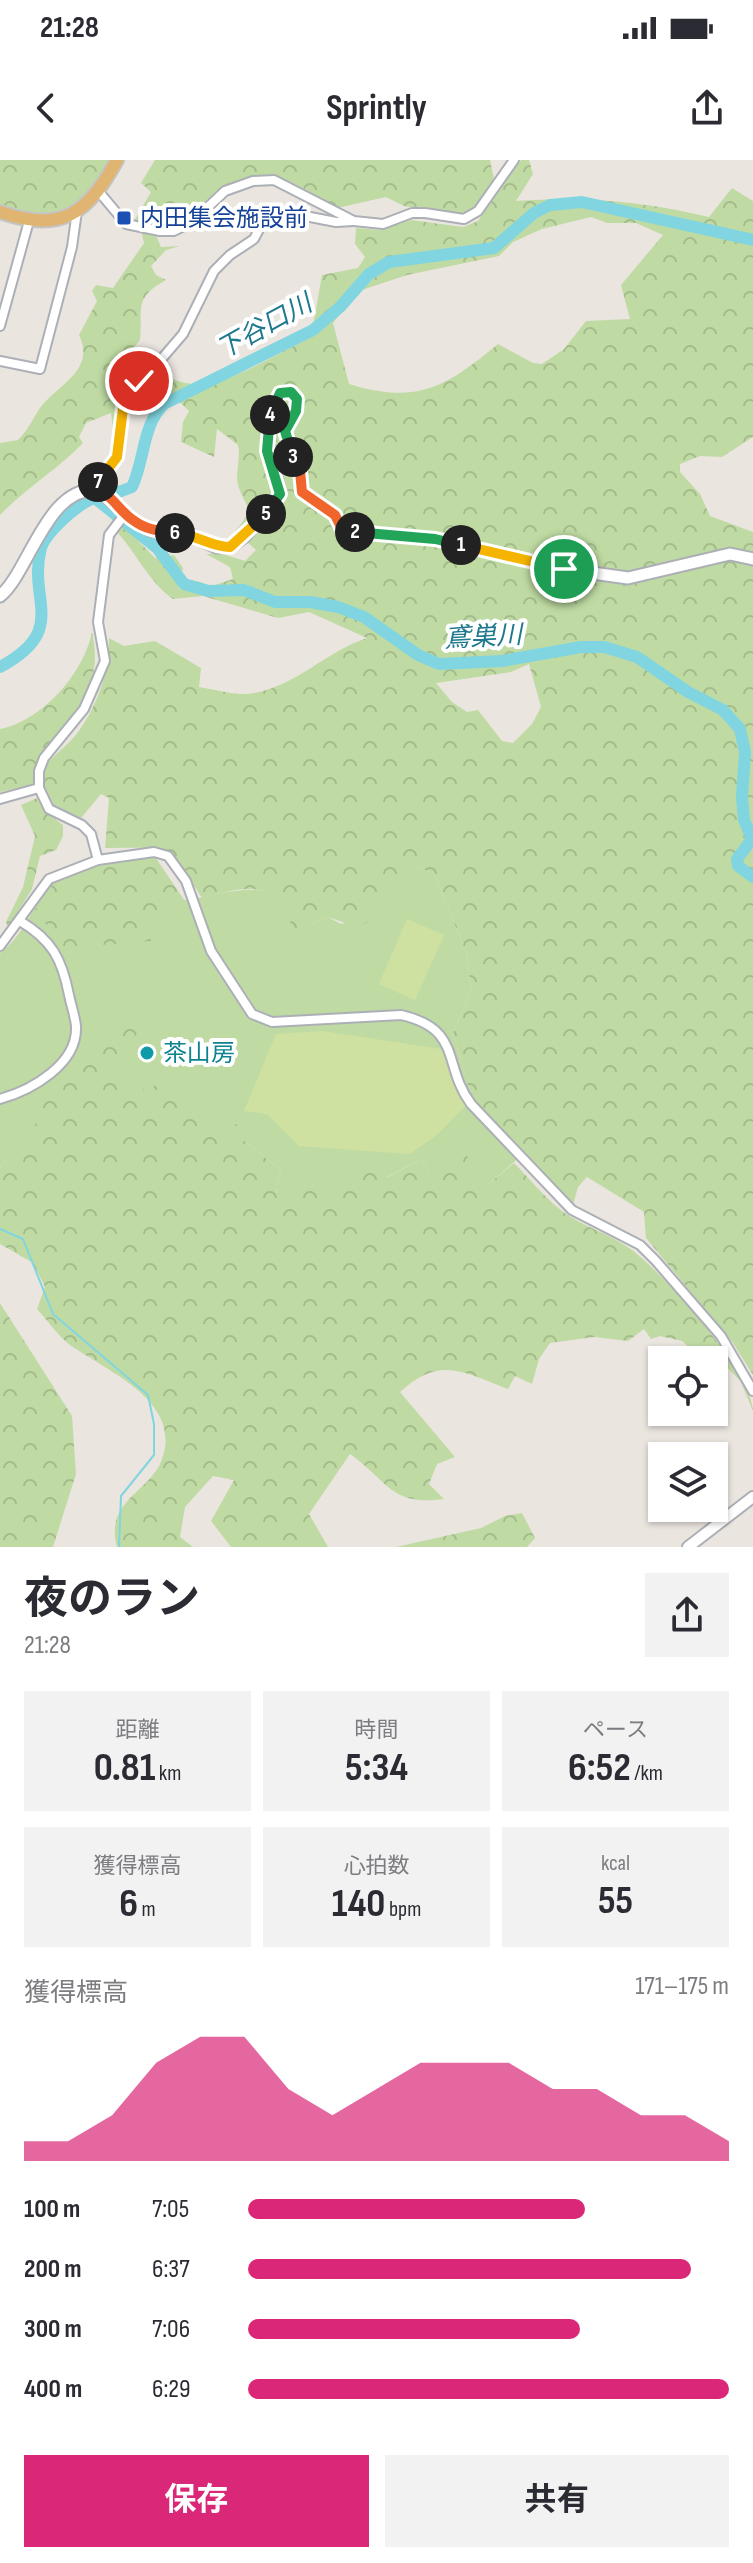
<!DOCTYPE html>
<html lang="ja">
<meta charset="utf-8">
<style>
:root{--surface:#fff;--page:#f2f2f3;--text:#2b2b33;--muted:#7c7c81;--accent:#db2777}
body{margin:0;font-family:"Sofia Sans Condensed","Noto Sans JP",sans-serif;background:var(--page);color:var(--text);height:100vh;display:flex;flex-direction:column;font-size:30px;white-space:nowrap}
*{box-sizing:border-box;margin:0}
p{font-size:26px;color:var(--muted)}
.icon{flex:none;width:44px;height:44px;fill:none;stroke:currentColor;stroke-width:2;stroke-linecap:round;stroke-linejoin:round}
.map{position:relative;height:1387px;overflow:hidden}
.panel{display:flex;flex-direction:column;background:var(--surface);flex:1}
.panel>*{flex:none}
.tools{position:absolute;left:648px;top:1186px;display:grid;gap:16px}
.tools a{display:grid;place-items:center;width:80px;height:80px;border-radius:0px;background:var(--surface);box-shadow:0 2px 6px #0004;font-size:40px}
.pin{position:absolute;display:grid;place-items:center;width:68px;height:68px;color:#fff;margin:-34px;border:4px solid #fff;border-radius:50%;box-shadow:0 2px 8px #0007}
.km{position:absolute;width:40px;height:40px;margin:-20px;border-radius:50%;background:#222;color:#fff;font-size:22px;line-height:40px;text-align:center}
.round{display:grid;place-items:center;flex:none;width:84px;height:84px;border-radius:0px;background:var(--page)}
.head{display:flex;align-items:center;justify-content:space-between;height:136px;padding:0 24px}
h1{font-size:44px;font-weight:700;line-height:60px}
.stats{display:grid;grid-template-columns:repeat(3,1fr);gap:12px;height:136px;padding:8px 24px}
.stats div{display:grid;align-content:center;border-radius:0px;background:var(--page);text-align:center}
.stats b{font-size:40px;font-weight:700}
.stats small{font-size:22px;font-weight:400}
.stats p{font-size:22px}
.chart{height:224px;padding:16px 24px}
.chart p{display:flex;justify-content:space-between}
.chart svg{width:100%;height:144px;margin-top:8px;fill:var(--accent);opacity:.7}
.primary-button{display:flex;gap:16px;margin-top:auto;padding:16px 24px}
.primary-button a{flex:1;height:92px;border-radius:0px;background:var(--accent);color:#fff;font-size:32px;font-weight:700;line-height:92px;text-align:center}
.primary-button a+a{background:var(--page);color:var(--text)}
ul{padding:0 24px;list-style:none;font-size:26px}
li{display:grid;grid-template-columns:128px 96px 1fr;align-items:center;height:60px}
li i{height:20px;border-radius:10px;background:var(--accent)}
.status{display:flex;justify-content:space-between;align-items:center;height:56px;padding:0 40px;background:var(--surface);direction:ltr}
.status svg{height:22px;fill:currentColor}
header{display:flex;justify-content:space-between;align-items:center;height:104px;padding:0 24px;background:var(--surface);font-size:36px;font-weight:700}
.map>svg:first-child{display:block}
.grass{fill:#bfdba3}
.forest{fill:url(#forest-crowns);fill-rule:evenodd}
.pitch{fill:#cfe1a0}
.lines{fill:none;stroke-linecap:round;stroke-linejoin:round}
.stream{stroke:#80d5e0;stroke-width:2}
.river{stroke:#80d5e0;stroke-width:12}
.minor-casing{stroke:#acb0b6;stroke-width:12}
.tertiary-casing{stroke:#acb0b6;stroke-width:14}
.secondary-casing{stroke:#acb0b6;stroke-width:15}
.primary-casing{stroke:#c4c4c4;stroke-width:16}
.minor{stroke:#fff;stroke-width:8}
.tertiary{stroke:#fff;stroke-width:10}
.secondary{stroke:#fff;stroke-width:11}
.primary{stroke:#e0b471;stroke-width:12}
.split-1-casing{stroke:#fff;stroke-width:16}
.split-2-casing{stroke:#fff;stroke-width:16}
.split-3-casing{stroke:#fff;stroke-width:16}
.split-4-casing{stroke:#fff;stroke-width:16}
.split-5-casing{stroke:#fff;stroke-width:16}
.split-6-casing{stroke:#fff;stroke-width:16}
.split-7-casing{stroke:#fff;stroke-width:16}
.split-8-casing{stroke:#fff;stroke-width:16}
.split-1{stroke:#f5b400;stroke-width:10}
.split-2{stroke:#22a559;stroke-width:10}
.split-3{stroke:#f0652b;stroke-width:10}
.split-4{stroke:#22a559;stroke-width:10}
.split-5{stroke:#22a559;stroke-width:10}
.split-6{stroke:#f5b400;stroke-width:10}
.split-7{stroke:#f0652b;stroke-width:10}
.split-8{stroke:#f5b400;stroke-width:10}
.transit-dot{fill:#1a4fb4;stroke:#fff;stroke-width:3}
.culture-dot{fill:#0f9aa8;stroke:#fff;stroke-width:3}
.labels{text-anchor:middle;stroke-width:8;stroke-linejoin:round;paint-order:stroke}
.transit-label{font-size:24px;fill:#164399;stroke:#fff;text-anchor:start}
.culture-label{font-size:24px;fill:#0d838f;stroke:#fff;text-anchor:start}
.water-label{font-size:26px;font-style:italic;fill:#1f788d;stroke:#fff}
</style>
<div class="status"><b>21:28</b><svg viewBox="0 0 49 12"><path d="M0 12V9h3v3zM5 12V6h3v6zM10 12V3h3v9zM15 12V0h3v12zM26 1h20v11H26zM47 4h2v5h-2z"/></svg></div>
<header><svg class="icon" aria-label="back" viewBox="0 0 24 24"><path d="M15 5l-7 7 7 7"/></svg>Sprintly<svg class="icon" aria-label="share" viewBox="0 0 24 24"><path d="M12 15V3M7 8l5-5 5 5M5 13v7h14v-7"/></svg></header>
<div class="map">
<svg width="753" height="1387" viewBox="0 0 753 1387">
<defs>
<pattern id="forest-crowns" width="20" height="18" patternUnits="userSpaceOnUse" patternTransform="scale(2)"><rect width="20" height="18" fill="#bfdba3"/><path d="M2 6a3 3 0 1 1 6 0M12 15a3 3 0 1 1 6 0" fill="none" stroke="#a4bc8c"/></pattern>
</defs>
<rect width="100%" height="100%" fill="#ebe5e0"/>
<path class="grass" d="M155,697l29,43c35,-3 92,-31 107,20l19,5 18,-8 13,7 39,-13 13,-26 26,-18 16,8 32,80 4,36 -18,42 18,63 55,56 -40,34 -57,-14 -8,-13 -34,18 -85,9 -25,13 -1,-13 5,-16 -38,-30 -27,-9 -10,-8 -200,37 -6,7v-214c18,-13 26,-32 38,-50 9,-13 99,-44 117,-46z"/>
<g class="forest">
<path d="M0,0h112l1,4c-40,47 -50,56 -113,44z"/>
<path d="M155,0h335l4,19c-9,14 -17,35 -35,36l-55,-9 -18,-9 -49,11c-17,-10 -36,-23 -55,-29 -27,-9 -58,6 -79,24 -11,10 -17,22 -33,25 -12,2 -25,-3 -37,-5l18,-31 -10,-9z"/>
<path d="M521,0h8l4,14 -17,27c66,-5 129,0 193,16l23,-29 21,13v236l-31,20 -22,-1 -20,8v8l20,22 10,22 43,16v843l-20,-32 -87,-105 -2,-26 -57,-35 -9,10 -5,18 -102,-108 -18,-64 18,-42 -4,-36 -32,-80 -16,-8 -25,18 -14,26 -20,17 -32,-11 -18,8 -10,20c-23,-61 -36,-64 -98,-47 -35,-56 -33,-50 -97,-50l4,-50 -8,-4 -20,24c-8,-3 -18,-5 -24,-8 -14,-10 -17,-39 -6,-51 9,-9 20,-17 27,-27 20,-27 31,-60 31,-94l15,8 31,-5 46,27 -2,19c14,2 30,7 44,7 46,-1 81,-42 124,-56l-58,-26 -31,6 -75,-22 -30,3c-24,-17 -36,-45 -56,-67l7,-6 31,32 19,-3 9,13 -4,21 18,-8 15,5 21,-7 -3,-12 -24,-13h17l22,7 11,-11 -21,-19c22,-25 10,-22 3,-46 -3,-12 3,-27 0,-40l-21,-16 -3,28 -33,-15 2,-20 6,-11 -21,-20 -3,-9 8,-3c41,19 95,-22 133,-39l8,-20 8,-45 36,-7 7,-11 -10,-13 1,-16 25,2 30,-10 52,7 15,-6zM591,57l16,6h29l27,12 -42,50 9,34 -44,2 -22,28 -22,15 -9,-1 -35,-19c-52,43 -81,61 -149,40l-16,-61 26,-32 48,-16 92,-19 14,-14 29,-13zM529,504l12,43 -9,17 -19,19 -11,-2 -24,-31 -11,2 -15,-10 -16,-19 75,-11z"/>
<path d="M141,71l14,2 6,14 19,-1 -14,4 -15,16 5,9 10,5c-33,18 -23,28 -26,60 -10,12 -21,25 -14,42l-11,23 2,28 -3,4 -3,-24 -25,10 -7,14 4,6c-26,27 -57,45 -83,72v-72l18,-3c10,-10 14,-20 22,-32 18,-24 56,-37 39,-73l18,-34 -5,-10 4,-6 17,3 31,-45z"/>
<path d="M92,472c18,81 -54,93 -59,153l-33,7v-63c42,-8 84,-56 92,-97z"/>
<path d="M37,638l7,13 19,14v11l-7,14 -16,6 -8,33 -24,39 -2,-6 17,-35 12,-51 -14,-31z"/>
<path d="M155,697l29,43 -4,13 -19,-1 -11,21 1,8 -87,7 -29,-38 17,-29 35,-13z"/>
<path d="M143,857l-21,56 23,17 24,-11 47,52 24,-8 3,17 38,30 -5,16 1,12 25,-12 49,-8 11,-18 15,2 11,15 33,-18 8,13 36,-20 21,34 28,-23c16,16 31,35 48,48 21,16 49,23 70,39 31,23 121,123 121,161l-12,-29 -16,-17 -22,-5 -21,-19 -22,-5 -9,3 -7,-10 -16,12 -34,-4 -44,6 -11,16 -7,25 -17,-8 -7,13c-45,-17 -68,-34 -108,3l55,65 -18,7 -8,20 15,15c-53,7 -54,-16 -94,-45l-41,60 19,33h-97l-20,-26 23,-41 -21,-4 -28,31 -5,30 13,10h-76c-13,-47 34,-55 45,-88 21,-58 -55,-88 -92,-114 -12,-9 -23,-25 -33,-36l8,-22 -12,-24 -33,-19v-77c20,-24 45,-40 40,-73l31,-23 19,-32 20,2 19,-17z"/>
<path d="M0,1143l72,113 4,58 -23,73h-53z"/>
<path d="M522,1353l13,25 -8,9h-131l85,-19 24,-12z"/>
</g>
<g class="pitch">
<path d="M407,759l37,16 -29,65 -36,-16z"/>
<path d="M322,871l126,19 19,54 -29,30 -28,20 -111,-8 -32,-32 -23,-3 32,-77z"/>
</g>
<g class="lines">
<path class="stream" d="M0,1069l23,10 30,75 95,81 6,29v31l-33,41 -2,51"/>
<g class="river">
<path d="M111,335l21,-8c13,-27 10,-62 32,-83l149,-74 27,-23 29,-33 20,-12 105,-14 40,-35 16,-8 32,-3 171,38"/>
<path d="M0,507c70,-38 27,-66 41,-119 4,-13 19,-26 28,-34 8,-6 16,-14 26,-16l62,50 27,36 24,7 36,-1 31,12h35l28,5 26,10 54,38 21,9 63,-3 79,-14h23l33,10 51,35 35,18 17,19 5,23 -3,45 2,23 8,19 -15,20 1,7 15,11"/>
</g>
<g class="minor-casing">
<g id="minor">
<path d="M100,33l26,31 34,7h14l18,-9 33,-31 28,-10 21,-1 80,41 29,3 29,-11h13l39,6 14,-8 36,-51"/>
<path d="M0,166l29,-105"/>
<path d="M0,201l40,8 32,-122 5,-36"/>
<path d="M93,329l24,-32 8,-65 21,-15 37,-43 31,-63 16,-16 24,-16 10,-19 10,-10 62,12 17,-1"/>
<path d="M0,639l39,-11"/>
<path d="M98,700l-7,-26 -9,-9 -33,-16 -10,-21v-17l5,-13 40,-49 21,-48 -7,-39 11,-87 16,-21"/>
<path d="M0,786l49,-67 49,-19 56,-8 14,4 18,25 25,70 41,63 20,8 129,-7c62,14 41,50 70,89l101,106 68,35 16,16 65,75 32,55"/>
<path d="M0,939c32,-9 78,-35 76,-73 -1,-10 -5,-21 -7,-31 -7,-36 -17,-55 -49,-74"/>
</g>
</g>
<g class="tertiary-casing">
<path id="tertiary" d="M688,1387l65,-50"/>
</g>
<g class="secondary-casing">
<path id="secondary" d="M0,436c29,-23 47,-112 99,-106l36,32 15,8 37,3 29,14h14l15,-11 35,-42c-9,-45 -23,-55 0,-101l11,-1 6,7 -1,12 -11,20 15,40 2,21 33,23 8,16 92,8 129,30 64,9 102,-24 23,5"/>
</g>
<g class="primary-casing">
<path id="primary" d="M0,52c62,22 88,1 117,-52"/>
</g>
<use href="#minor" class="minor"/>
<use href="#tertiary" class="tertiary"/>
<use href="#secondary" class="secondary"/>
<use href="#primary" class="primary"/>
</g>
<g class="lines">
<g class="split-1-casing">
<path id="split-1" d="M461,385l103,24"/>
</g>
<g class="split-2-casing">
<path id="split-2" d="M355,372l80,7 26,6"/>
</g>
<g class="split-3-casing">
<path id="split-3" d="M293,297l7,14 2,21 33,23 8,16 12,1"/>
</g>
<g class="split-4-casing">
<path id="split-4" d="M270,255l10,-22 11,-1 6,7 -1,12 -11,20 8,26"/>
</g>
<g class="split-5-casing">
<path id="split-5" d="M266,354l14,-20 -13,-43 3,-36"/>
</g>
<g class="split-6-casing">
<path id="split-6" d="M175,373c21,1 36,14 55,14l36,-33"/>
</g>
<g class="split-7-casing">
<path id="split-7" d="M98,322l-5,7c17,2 26,22 40,31 13,10 27,11 42,13"/>
</g>
<g class="split-8-casing">
<path id="split-8" d="M98,322l19,-25 8,-65 14,-11"/>
</g>
<use href="#split-1" class="split-1"/>
<use href="#split-2" class="split-2"/>
<use href="#split-3" class="split-3"/>
<use href="#split-4" class="split-4"/>
<use href="#split-5" class="split-5"/>
<use href="#split-6" class="split-6"/>
<use href="#split-7" class="split-7"/>
<use href="#split-8" class="split-8"/>
</g>
<rect class="transit-dot" x="116" y="50" width="16" height="16" rx="4"/>
<circle class="culture-dot" cx="147" cy="893" r="8"/>
<g class="labels">
<g class="transit-label">
<text x="140" y="66">内田集会施設前</text>
</g>
<g class="culture-label">
<text x="163" y="901">茶山房</text>
</g>
<g class="water-label">
<text transform="translate(264 166) rotate(-29)" y="9">下谷口川</text>
<text transform="translate(483 476) rotate(-3)" y="9">鳶巣川</text>
</g>
</g>
</svg>
<div class="tools">
<a><svg class="icon" aria-label="locate" viewBox="0 0 24 24"><circle cx="12" cy="12" r="6"/><path d="M12 2v4M12 18v4M2 12h4M18 12h4"/></svg></a>
<a><svg class="icon" aria-label="layers" viewBox="0 0 24 24"><path d="M12 4l9 5-9 5-9-5zM3 14l9 5 9-5"/></svg></a>
</div>
<div class="pin" style="left:564px;top:409px;background:#1e9e55"><svg class="icon" aria-label="arrive" viewBox="0 0 24 24"><path d="M6 21V4h12l-3 4 3 4H6"/></svg></div>
<div class="pin" style="left:139px;top:221px;background:#d93025"><svg class="icon" aria-label="check" viewBox="0 0 24 24"><path d="M5 12l5 5 9-10"/></svg></div>
<b class="km" style="left:461px;top:385px">1</b>
<b class="km" style="left:355px;top:372px">2</b>
<b class="km" style="left:293px;top:297px">3</b>
<b class="km" style="left:270px;top:255px">4</b>
<b class="km" style="left:266px;top:354px">5</b>
<b class="km" style="left:175px;top:373px">6</b>
<b class="km" style="left:98px;top:322px">7</b>
</div>
<section class="panel">
<div class="head"><div><h1>夜のラン</h1><p>21:28</p></div><a class="round"><svg class="icon" aria-label="share" viewBox="0 0 24 24"><path d="M12 15V3M7 8l5-5 5 5M5 13v7h14v-7"/></svg></a></div>
<div class="stats">
<div><p>距離</p><b>0.81<small> km</small></b></div>
<div><p>時間</p><b>5:34</b></div>
<div><p>ペース</p><b>6:52<small> /km</small></b></div>
</div>
<div class="stats">
<div><p>獲得標高</p><b>6<small> m</small></b></div>
<div><p>心拍数</p><b>140<small> bpm</small></b></div>
<div><p>kcal</p><b>55</b></div>
</div>
<div class="chart"><p><span>獲得標高</span>171–175 m</p>
<svg viewBox="0 0 160 44" preserveAspectRatio="none"><path d="M0 44V38L10 38L20 30L30 14L40 6L50 6L60 22L70 30L80 22L90 14L100 14L110 14L120 22L130 22L140 30L150 30L160 38V44z"/></svg>
</div>
<ul>
<li><b>100 m</b>7:05<i style="width:70%"></i></li>
<li><b>200 m</b>6:37<i style="width:92%"></i></li>
<li><b>300 m</b>7:06<i style="width:69%"></i></li>
<li><b>400 m</b>6:29<i style="width:100%"></i></li>
</ul>
<div class="primary-button"><a>保存</a><a>共有</a></div>
</section>
